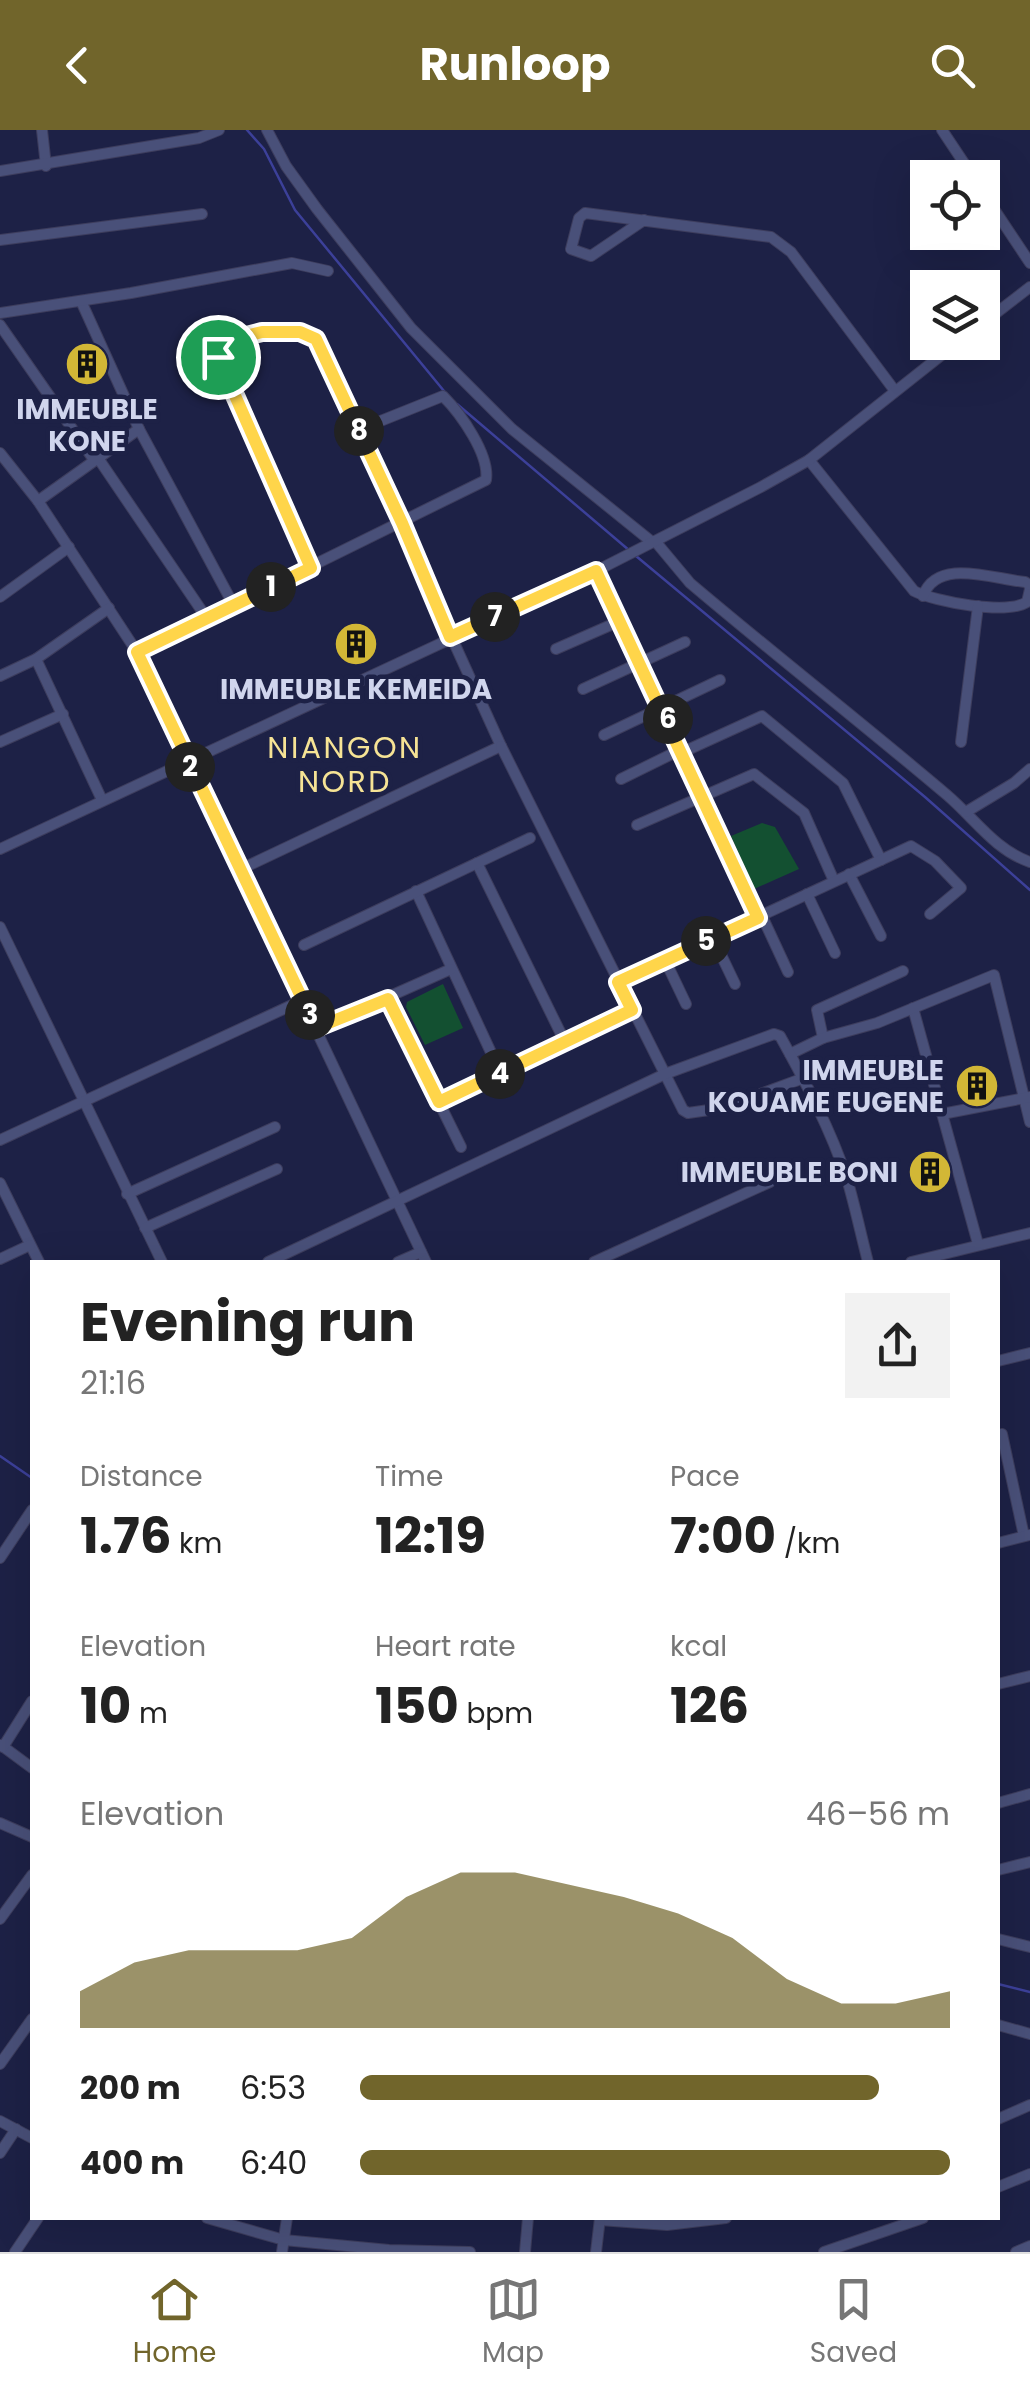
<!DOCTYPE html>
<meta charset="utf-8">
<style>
:root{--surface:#fff;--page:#f2f2f2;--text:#222;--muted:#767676;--line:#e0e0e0;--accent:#71652b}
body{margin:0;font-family:Poppins,sans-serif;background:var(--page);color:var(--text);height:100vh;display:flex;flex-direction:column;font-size:38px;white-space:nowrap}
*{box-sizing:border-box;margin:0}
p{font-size:32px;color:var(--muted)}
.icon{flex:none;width:55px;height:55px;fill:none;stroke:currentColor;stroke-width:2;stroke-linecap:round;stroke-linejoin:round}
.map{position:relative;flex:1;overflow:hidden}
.sheet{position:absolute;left:30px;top:1130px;width:970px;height:960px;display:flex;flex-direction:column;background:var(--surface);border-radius:0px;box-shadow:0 10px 40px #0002}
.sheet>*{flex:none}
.buttons{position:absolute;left:910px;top:30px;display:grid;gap:20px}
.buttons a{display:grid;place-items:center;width:90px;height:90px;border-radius:0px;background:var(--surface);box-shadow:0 10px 40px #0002;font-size:50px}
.pin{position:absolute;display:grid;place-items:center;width:85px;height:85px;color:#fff;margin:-42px;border:5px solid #fff;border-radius:50%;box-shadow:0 2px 10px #0007}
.km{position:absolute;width:50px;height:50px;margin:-25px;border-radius:50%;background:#222;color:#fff;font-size:28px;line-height:50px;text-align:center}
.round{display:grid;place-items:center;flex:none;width:105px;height:105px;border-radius:0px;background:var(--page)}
.summary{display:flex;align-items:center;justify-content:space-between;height:170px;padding:0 50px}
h1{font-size:55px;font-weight:700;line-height:75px}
.figures{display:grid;grid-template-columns:repeat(3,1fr);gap:15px;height:170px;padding:10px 50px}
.figures div{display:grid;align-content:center}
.figures b{font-size:50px;font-weight:700}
.figures small{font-size:28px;font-weight:400}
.figures p{font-size:28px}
.chart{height:280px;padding:20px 50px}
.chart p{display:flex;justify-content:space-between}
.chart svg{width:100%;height:180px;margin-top:10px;fill:var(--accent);opacity:.7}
ul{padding:0 50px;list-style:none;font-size:32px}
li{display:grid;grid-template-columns:160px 120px 1fr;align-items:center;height:75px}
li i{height:25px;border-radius:12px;background:var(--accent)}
header{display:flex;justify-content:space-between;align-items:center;height:130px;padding:0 50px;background:var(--accent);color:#fff;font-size:45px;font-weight:700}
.dock{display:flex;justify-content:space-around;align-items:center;height:140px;border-top:2px solid var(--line);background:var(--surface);font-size:28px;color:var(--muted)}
.dock a{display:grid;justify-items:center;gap:5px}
.dock .current{color:var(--accent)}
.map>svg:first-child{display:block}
.pitch{fill:#135031}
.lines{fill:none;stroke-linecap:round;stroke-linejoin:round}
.stream{stroke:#3c4099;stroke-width:2.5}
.minor-casing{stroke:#3d3d5d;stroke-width:12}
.minor{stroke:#495079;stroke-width:10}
.route-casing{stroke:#fff;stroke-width:20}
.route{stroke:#ffd54a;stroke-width:12}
.labels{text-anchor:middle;stroke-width:9;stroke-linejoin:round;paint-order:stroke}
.poi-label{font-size:28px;font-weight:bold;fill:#d0d5ed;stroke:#1d2146}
.neighbourhood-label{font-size:30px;letter-spacing:2.5px;fill:#f6e395;stroke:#1d2146}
</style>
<header><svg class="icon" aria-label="back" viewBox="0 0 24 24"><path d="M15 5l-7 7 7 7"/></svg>Runloop<svg class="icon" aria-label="search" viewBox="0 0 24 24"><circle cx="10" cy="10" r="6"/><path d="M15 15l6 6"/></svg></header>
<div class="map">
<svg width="1030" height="2122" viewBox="0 0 1030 2122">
<rect width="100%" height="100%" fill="#1d2146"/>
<g class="pitch">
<path d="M762,693l13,4 24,42 -45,20 -23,-53z"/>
<path d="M443,854l20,44 -38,17 -19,-38 1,-5z"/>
</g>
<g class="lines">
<g class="stream">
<path d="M247,0l17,19 31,61 149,181"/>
<path d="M457,274l173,147"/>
<path d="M636,426l289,241 105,93"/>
<path d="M0,1326l32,22"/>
<path d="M998,1854l32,8"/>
</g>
<g class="minor-casing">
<g id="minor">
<path d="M42,0l4,36"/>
<path d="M267,0l19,36 31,43 94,119 101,101 140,113"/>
<path d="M942,0l32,48"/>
<path d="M0,41l199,-33 20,-8"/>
<path d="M982,61l48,72"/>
<path d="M644,90l-53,36 -20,-7 8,-31 6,-5 186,24 20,15 104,139"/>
<path d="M0,110l202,-26"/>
<path d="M81,171l58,128"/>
<path d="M0,183l131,-20 161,-30 36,8"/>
<path d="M982,194l48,-37"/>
<path d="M0,195l94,135"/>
<path d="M0,323l38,48 99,151 289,610"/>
<path d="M98,328l108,159"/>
<path d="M809,330l105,131c21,11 93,24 113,11l3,-13"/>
<path d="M38,371l101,-72 94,175"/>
<path d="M655,411l35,42c85,72 172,140 257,212 28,24 48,55 83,67"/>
<path d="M596,441l162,347"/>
<path d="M923,466c14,-39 70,-17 102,-14l5,3"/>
<path d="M0,467l69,-50"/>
<path d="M556,519l64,-28"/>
<path d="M137,522l349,-172c4,-25 -25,-66 -43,-84l-85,34"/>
<path d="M36,529l66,141"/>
<path d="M0,546l36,-17 73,-51"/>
<path d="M583,559l102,-47"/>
<path d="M604,605l116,-55"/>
<path d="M0,612l63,-28"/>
<path d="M961,612l17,-136"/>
<path d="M683,622l79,-36 81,67 38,77"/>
<path d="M621,649l61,-30"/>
<path d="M966,682l48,-29 16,-14"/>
<path d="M637,695l117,-51 50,39 30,68"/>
<path d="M0,719l596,-278 165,-84 48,-27 149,-118"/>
<path d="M477,733l88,179"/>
<path d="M239,740l262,-124 -185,-407c-25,-17 -66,-5 -93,2l-6,9 2,13 92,205"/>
<path d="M849,744l32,62"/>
<path d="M416,761l85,183"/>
<path d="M807,764l28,59"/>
<path d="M762,786l26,56"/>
<path d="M0,797l162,335"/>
<path d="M713,808l22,46"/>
<path d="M304,815l226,-107"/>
<path d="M665,830l21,44"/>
<path d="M618,852l293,-136 24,15 26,27 -31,26"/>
<path d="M388,869l73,148"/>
<path d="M913,878l65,236"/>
<path d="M633,880l50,100 5,3 35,-5 78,-29"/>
<path d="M316,899l135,-60"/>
<path d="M823,908l-6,-28 86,-39"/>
<path d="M790,924l33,-16 54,-15 117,-48 36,147"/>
<path d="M439,972l194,-92 -132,-264"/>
<path d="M942,984l88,-17"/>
<path d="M0,1010l303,-140"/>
<path d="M0,1053l39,79"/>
<path d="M127,1064l148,-67"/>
<path d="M145,1098l132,-59"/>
<path d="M0,1129l30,-14"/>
<path d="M268,1132l397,-188 109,-40 6,2c25,45 51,94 67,143 8,27 14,56 21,83"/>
<path d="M398,1132l23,-10"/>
<path d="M594,1132l176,-80"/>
<path d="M911,1132l119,-29"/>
<path d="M998,1231l32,-8"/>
<path d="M1002,1304l22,102"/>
<path d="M998,1413l31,-8"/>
<path d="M0,1428l32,-48"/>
<path d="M998,1554l32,-8"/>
<path d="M1,1615l31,23"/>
<path d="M3,1617l29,-46"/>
<path d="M998,1673l32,-9"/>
<path d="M0,1693l32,14"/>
<path d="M998,1740l32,-8"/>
<path d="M0,1789l32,-44"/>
<path d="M998,1809l32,8"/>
<path d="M998,1895l32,9"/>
<path d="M0,1934l32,-45"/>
<path d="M998,1989l32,-14"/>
<path d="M0,1991l32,17"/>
<path d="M0,2023l16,-24"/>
<path d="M998,2057l32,-13"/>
<path d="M207,2088l77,22 105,10 81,2"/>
<path d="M600,2090l67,5 59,-7"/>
<path d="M15,2122l23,-34"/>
<path d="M282,2122l5,-34"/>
<path d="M525,2122l3,-34"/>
<path d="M596,2122l4,-34"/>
<path d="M824,2122l99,-34"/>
<path d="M1016,2122l14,-6"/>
</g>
</g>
<use href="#minor" class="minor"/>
</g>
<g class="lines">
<g class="route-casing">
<path id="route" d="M262,202h38l16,7 86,184 48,114 146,-66 162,347 -140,64 14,28 -193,92 -51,-103 -72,29 -179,-376 174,-84 -93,-211 -1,-7 6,-8z"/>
</g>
<use href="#route" class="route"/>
</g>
<defs>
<g id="building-disc" transform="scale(2.25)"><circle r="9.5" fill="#d2b736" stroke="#1d2146"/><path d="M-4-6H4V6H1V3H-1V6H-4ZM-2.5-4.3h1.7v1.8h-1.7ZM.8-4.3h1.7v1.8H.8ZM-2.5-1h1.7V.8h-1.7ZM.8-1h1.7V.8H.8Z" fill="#111"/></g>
</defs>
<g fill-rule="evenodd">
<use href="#building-disc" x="87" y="234"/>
<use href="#building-disc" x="356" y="514"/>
<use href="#building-disc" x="977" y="956"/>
<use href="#building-disc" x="930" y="1042"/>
</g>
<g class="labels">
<g class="poi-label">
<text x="87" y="289">IMMEUBLE<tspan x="87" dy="32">KONE</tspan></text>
<text x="356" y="569">IMMEUBLE KEMEIDA</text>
<text x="944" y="950" text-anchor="end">IMMEUBLE<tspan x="944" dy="32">KOUAME EUGENE</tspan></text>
<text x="898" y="1052" text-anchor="end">IMMEUBLE BONI</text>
</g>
<g class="neighbourhood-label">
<text x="345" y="628">NIANGON<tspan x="345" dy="34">NORD</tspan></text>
</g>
</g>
</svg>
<div class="buttons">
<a><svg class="icon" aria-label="locate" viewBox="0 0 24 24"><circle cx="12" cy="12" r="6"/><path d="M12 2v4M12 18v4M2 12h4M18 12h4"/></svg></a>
<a><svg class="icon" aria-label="layers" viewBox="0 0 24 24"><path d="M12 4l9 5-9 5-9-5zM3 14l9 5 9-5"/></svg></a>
</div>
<div class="pin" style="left:218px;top:227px;background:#1e9e55"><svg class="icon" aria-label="arrive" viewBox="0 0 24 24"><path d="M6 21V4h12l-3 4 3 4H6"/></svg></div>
<b class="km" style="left:271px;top:457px">1</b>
<b class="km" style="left:190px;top:637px">2</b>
<b class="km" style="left:310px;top:885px">3</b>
<b class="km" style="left:500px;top:944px">4</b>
<b class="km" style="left:706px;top:811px">5</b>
<b class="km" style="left:668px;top:589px">6</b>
<b class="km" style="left:495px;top:487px">7</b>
<b class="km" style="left:359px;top:301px">8</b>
<section class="sheet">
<div class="summary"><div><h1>Evening run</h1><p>21:16</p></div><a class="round"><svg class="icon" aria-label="share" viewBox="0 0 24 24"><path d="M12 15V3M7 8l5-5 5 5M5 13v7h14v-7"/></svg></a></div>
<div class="figures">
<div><p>Distance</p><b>1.76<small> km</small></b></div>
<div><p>Time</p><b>12:19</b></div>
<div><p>Pace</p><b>7:00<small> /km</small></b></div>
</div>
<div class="figures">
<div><p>Elevation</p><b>10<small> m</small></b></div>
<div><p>Heart rate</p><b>150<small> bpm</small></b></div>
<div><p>kcal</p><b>126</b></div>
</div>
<div class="chart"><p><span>Elevation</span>46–56 m</p>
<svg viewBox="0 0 160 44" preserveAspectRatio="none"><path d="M0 44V35L10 28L20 25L30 25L40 25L50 22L60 12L70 6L80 6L90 9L100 12L110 16L120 22L130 32L140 38L150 38L160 35V44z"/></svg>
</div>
<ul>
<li><b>200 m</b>6:53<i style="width:88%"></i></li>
<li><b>400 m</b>6:40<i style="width:100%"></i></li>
</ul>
</section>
</div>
<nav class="dock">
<a class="current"><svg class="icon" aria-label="home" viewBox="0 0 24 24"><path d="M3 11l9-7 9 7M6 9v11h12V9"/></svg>Home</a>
<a><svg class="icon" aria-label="map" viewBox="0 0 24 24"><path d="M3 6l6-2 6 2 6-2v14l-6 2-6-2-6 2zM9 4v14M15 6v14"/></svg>Map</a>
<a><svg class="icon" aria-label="saved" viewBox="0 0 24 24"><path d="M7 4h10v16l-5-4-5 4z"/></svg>Saved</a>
</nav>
